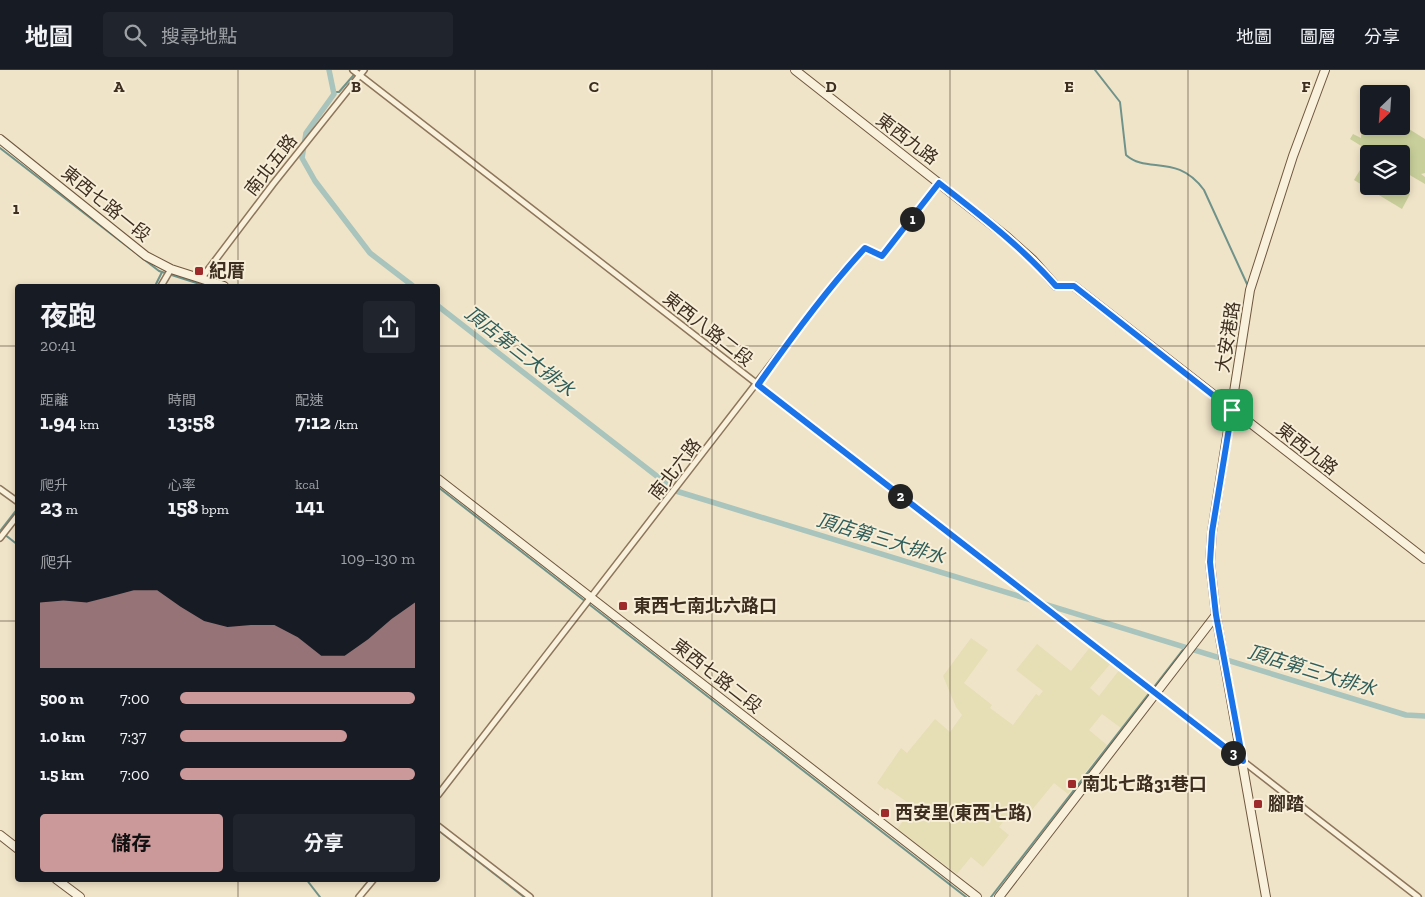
<!DOCTYPE html>
<html lang="zh-TW">
<meta charset="utf-8">
<style>
:root{--surface:#171b24;--page:#20242c;--text:#f1f3f6;--muted:#9ea1a6;--line:#363941;--accent:#cc999b}
body{margin:0;font-family:"Zilla Slab","Noto Sans TC",serif;background:var(--page);color:var(--text);height:100vh;display:flex;flex-direction:column;font-size:19px;white-space:nowrap}
*{box-sizing:border-box;margin:0}
p{font-size:16px;color:var(--muted)}
.icon{flex:none;width:28px;height:28px;fill:none;stroke:currentColor;stroke-width:2;stroke-linecap:round;stroke-linejoin:round}
.map{position:relative;flex:1;overflow:hidden}
.side{position:absolute;left:15px;top:214px;width:425px;height:598px;display:flex;flex-direction:column;background:var(--surface);border-radius:5px;box-shadow:0 2px 8px #0003}
.side>*{flex:none}
.needle{width:32px;rotate:205deg}
.tools{position:absolute;left:1360px;top:15px;display:grid;gap:10px}
.tools a{display:grid;place-items:center;width:50px;height:50px;border-radius:5px;background:var(--surface);box-shadow:0 2px 8px #0003;font-size:25px}
.pin{position:absolute;display:grid;place-items:center;width:42px;height:42px;color:#fff;margin:-21px;border-radius:10px;box-shadow:0 2px 8px #0006}
.km{position:absolute;width:25px;height:25px;margin:-12px;border-radius:50%;background:#222;color:#fff;font-size:14px;line-height:25px;text-align:center}
.round{display:grid;place-items:center;flex:none;width:52px;height:52px;border-radius:5px;background:var(--page)}
.summary{display:flex;align-items:center;justify-content:space-between;height:85px;padding:0 25px}
h1{font-size:28px;font-weight:700;line-height:38px}
.figures{display:grid;grid-template-columns:repeat(3,1fr);gap:8px;height:85px;padding:5px 25px}
.figures div{display:grid;align-content:center}
.figures b{font-size:21px;font-weight:700}
.figures small{font-size:14px;font-weight:400}
.figures p{font-size:14px}
.chart{height:140px;padding:10px 25px}
.chart p{display:flex;justify-content:space-between}
.chart svg{width:100%;height:90px;margin-top:5px;fill:var(--accent);opacity:.7}
.primary-button{display:flex;gap:10px;margin-top:auto;padding:10px 25px}
.primary-button a{flex:1;height:58px;border-radius:5px;background:var(--accent);color:#111;font-size:20px;font-weight:700;line-height:58px;text-align:center}
.primary-button a+a{background:var(--page);color:var(--text)}
ul{padding:0 25px;list-style:none;font-size:16px}
li{display:grid;grid-template-columns:80px 60px 1fr;align-items:center;height:38px}
li i{height:12px;border-radius:6px;background:var(--accent)}
header{display:flex;align-items:center;gap:30px;box-sizing:border-box;height:70px;padding:0 25px;background:var(--surface);border-bottom:1px solid var(--line)}
header strong{font-size:24px}
nav{display:flex;gap:28px;margin-inline-start:auto;font-size:18px}
.search{width:350px;height:45px;background:var(--page);display:flex;align-items:center;gap:12px;box-sizing:border-box;padding:0 18px;border-radius:5px;color:var(--muted);font-size:19px}
.map>svg:first-child{display:block}
.farmland{fill:#e6deb5}
.green{fill:#c9cf9b}
.lines{fill:none;stroke-linecap:round;stroke-linejoin:round}
.stream{stroke:#6f938a;stroke-width:2}
.canal{stroke:#a9c4bc;stroke-width:5.5}
.street-casing{stroke:#8d765c;stroke-width:8}
.secondary-casing{stroke:#6f573f;stroke-width:10}
.street{stroke:#faf1dc;stroke-width:5}
.secondary{stroke:#faf1dc;stroke-width:8}
.route-casing{stroke:#fff;stroke-width:10}
.route{stroke:#1a73e8;stroke-width:6}
.grid{fill:none;stroke:#3d2e20;stroke-width:1;stroke-opacity:0.55}
.poi-dot{fill:#9e2a2b;stroke:#f7eed8;stroke-width:2}
.labels{text-anchor:middle;stroke-width:4;stroke-linejoin:round;paint-order:stroke}
.street-label{font-size:18px;fill:#3d2e20;stroke:#f7eed8}
.poi-label{font-size:18px;font-weight:bold;fill:#3d2e20;stroke:#f7eed8;text-anchor:start}
.water-label{font-size:19px;font-style:italic;fill:#2f5d5a;stroke:#f7eed8}
.grid-label{font-size:16px;text-anchor:middle;font-weight:bold;fill:#3d2e20;stroke:#f7eed8;stroke-width:4;stroke-linejoin:round;paint-order:stroke}
</style>
<header>
<strong>地圖</strong>
<div class="search"><svg class="icon" aria-label="search" viewBox="0 0 24 24"><circle cx="10" cy="10" r="6"/><path d="M15 15l6 6"/></svg>搜尋地點</div>
<nav><a>地圖</a><a>圖層</a><a>分享</a></nav>
</header>
<div class="map">
<svg width="1425" height="827" viewBox="0 0 1425 827">
<rect width="100%" height="100%" fill="#f0e4c8"/>
<path class="farmland" d="M971,568l17,12 -24,33 28,22 -2,3 23,17 23,-31 3,2 4,-5 -27,-21 21,-26 34,27 20,-25 20,17 -21,25 9,8 21,-27 30,24 -29,35 -19,-14 -13,16 18,15 -39,49 -14,-11 -27,33 -12,-9 -16,20 10,8 -26,32 -12,-10 -14,17 -60,-45 17,-22 -27,-19 -2,2 -8,-7 24,-35 6,5 28,-34 15,13 12,-17 -6,-8 -13,-31z"/>
<g class="green">
<path d="M1369,47v9h32v-2l24,15v34l-4,1 4,3v7l-24,-14v-16h-27l-24,-15 3,-5 8,4 1,-14z"/>
<path d="M1363,95l6,4v17h27l14,8 -8,15 -48,-29z"/>
</g>
<g class="lines">
<g class="stream">
<path d="M1095,0l25,32 6,53c21,19 51,-2 78,35l43,94"/>
<path d="M333,22h6l19,-22"/>
<path d="M0,78l159,123 47,15"/>
<path d="M155,216l7,-14"/>
<path d="M438,417l528,410"/>
<path d="M0,461l18,-23"/>
<path d="M4,464l14,11"/>
<path d="M438,760l86,67"/>
<path d="M306,809l14,18"/>
<path d="M356,827l14,-18"/>
<path d="M991,827l194,-250"/>
</g>
<g class="canal">
<path d="M329,0l5,24 -28,39 -4,25 13,23 55,72 43,33"/>
<path d="M438,236l238,185 730,224 19,1"/>
</g>
<g class="street-casing">
<g id="street">
<path d="M353,0l1065,827"/>
<path d="M201,209l72,-95 91,-114"/>
<path d="M161,216l10,-17"/>
<path d="M0,419l18,13"/>
<path d="M0,468l18,-23"/>
<path d="M438,725l402,-520 25,-27 17,8 57,-73"/>
<path d="M438,756l92,71"/>
<path d="M359,827l15,-18"/>
</g>
</g>
<g class="secondary-casing">
<g id="secondary">
<path d="M795,0l211,166 27,24 23,26h18l351,273"/>
<path d="M0,69l146,117 25,13 53,17"/>
<path d="M438,409l539,418"/>
<path d="M0,765l18,14"/>
<path d="M56,809l24,18"/>
<path d="M999,827l217,-282"/>
<path d="M1266,827l-50,-282 -6,-53 2,-30 38,-242 43,-134 32,-86"/>
</g>
</g>
<use href="#street" class="street"/>
<use href="#secondary" class="secondary"/>
</g>
<g class="lines">
<g class="route-casing">
<path id="route" d="M939,113c41,32 82,63 117,103h18l158,124 -20,122 -2,30 6,53 27,146 -485,-376c33,-47 68,-95 107,-137l17,8z"/>
</g>
<use href="#route" class="route"/>
</g>
<path class="grid" d="M238,0v216M475,0v827M712,0v827M950,0v827M1188,0v827M0,276h18M438,276h987M0,551h18M438,551h987M238,809v18"/>
<g class="poi-dot">
<rect x="194" y="196" width="10" height="10" rx="2.5"/>
<rect x="618" y="531" width="10" height="10" rx="2.5"/>
<rect x="1067" y="709" width="10" height="10" rx="2.5"/>
<rect x="1253" y="729" width="10" height="10" rx="2.5"/>
<rect x="880" y="738" width="10" height="10" rx="2.5"/>
</g>
<g class="labels">
<g class="street-label">
<text transform="translate(907 69) rotate(37)" y="6">東西九路</text>
<text transform="translate(271 95) rotate(-52)" y="6">南北五路</text>
<text transform="translate(106 134) rotate(39)" y="6">東西七路一段</text>
<text transform="translate(708 259) rotate(38)" y="6">東西八路二段</text>
<text transform="translate(1228 267) rotate(-81)" y="6">大安港路</text>
<text transform="translate(1307 379) rotate(38)" y="6">東西九路</text>
<text transform="translate(675 399) rotate(-52)" y="6">南北六路</text>
<text transform="translate(717 606) rotate(38)" y="6">東西七路二段</text>
</g>
<g class="poi-label">
<text x="209" y="207">紀厝</text>
<text x="633" y="542">東西七南北六路口</text>
<text x="1082" y="720">南北七路31巷口</text>
<text x="1268" y="740">腳踏</text>
<text x="895" y="749">西安里(東西七路)</text>
</g>
<g class="water-label">
<text transform="translate(520 281) rotate(38)" y="7">頂店第三大排水</text>
<text transform="translate(881 468) rotate(17)" y="7">頂店第三大排水</text>
<text transform="translate(1312 600) rotate(17)" y="7">頂店第三大排水</text>
</g>
</g>
<g class="grid-label">
<text x="119" y="22">A</text>
<text x="356" y="22">B</text>
<text x="594" y="22">C</text>
<text x="831" y="22">D</text>
<text x="1069" y="22">E</text>
<text x="1306" y="22">F</text>
<text x="16" y="144">1</text>
</g>
</svg>
<div class="tools">
<a><svg class="needle" viewBox="-14 -14 28 28"><path d="M0-13l5 13h-10z" fill="#e53935"/><path d="M0 13l5-13h-10z" fill="#9ea1a6"/></svg></a>
<a><svg class="icon" aria-label="layers" viewBox="0 0 24 24"><path d="M12 4l9 5-9 5-9-5zM3 14l9 5 9-5"/></svg></a>
</div>
<div class="pin" style="left:1232px;top:340px;background:#1e9e55"><svg class="icon" aria-label="arrive" viewBox="0 0 24 24"><path d="M6 21V4h12l-3 4 3 4H6"/></svg></div>
<b class="km" style="left:912px;top:149px">1</b>
<b class="km" style="left:900px;top:426px">2</b>
<b class="km" style="left:1233px;top:683px">3</b>
<section class="side">
<div class="summary"><div><h1>夜跑</h1><p>20:41</p></div><a class="round"><svg class="icon" aria-label="share" viewBox="0 0 24 24"><path d="M12 15V3M7 8l5-5 5 5M5 13v7h14v-7"/></svg></a></div>
<div class="figures">
<div><p>距離</p><b>1.94<small> km</small></b></div>
<div><p>時間</p><b>13:58</b></div>
<div><p>配速</p><b>7:12<small> /km</small></b></div>
</div>
<div class="figures">
<div><p>爬升</p><b>23<small> m</small></b></div>
<div><p>心率</p><b>158<small> bpm</small></b></div>
<div><p>kcal</p><b>141</b></div>
</div>
<div class="chart"><p><span>爬升</span>109–130 m</p>
<svg viewBox="0 0 160 44" preserveAspectRatio="none"><path d="M0 44V12L10 11L20 12L30 9L40 6L50 6L60 14L70 21L80 24L90 23L100 23L110 29L120 38L130 38L140 30L150 20L160 12V44z"/></svg>
</div>
<ul>
<li><b>500 m</b>7:00<i style="width:100%"></i></li>
<li><b>1.0 km</b>7:37<i style="width:71%"></i></li>
<li><b>1.5 km</b>7:00<i style="width:100%"></i></li>
</ul>
<div class="primary-button"><a>儲存</a><a>分享</a></div>
</section>
</div>
